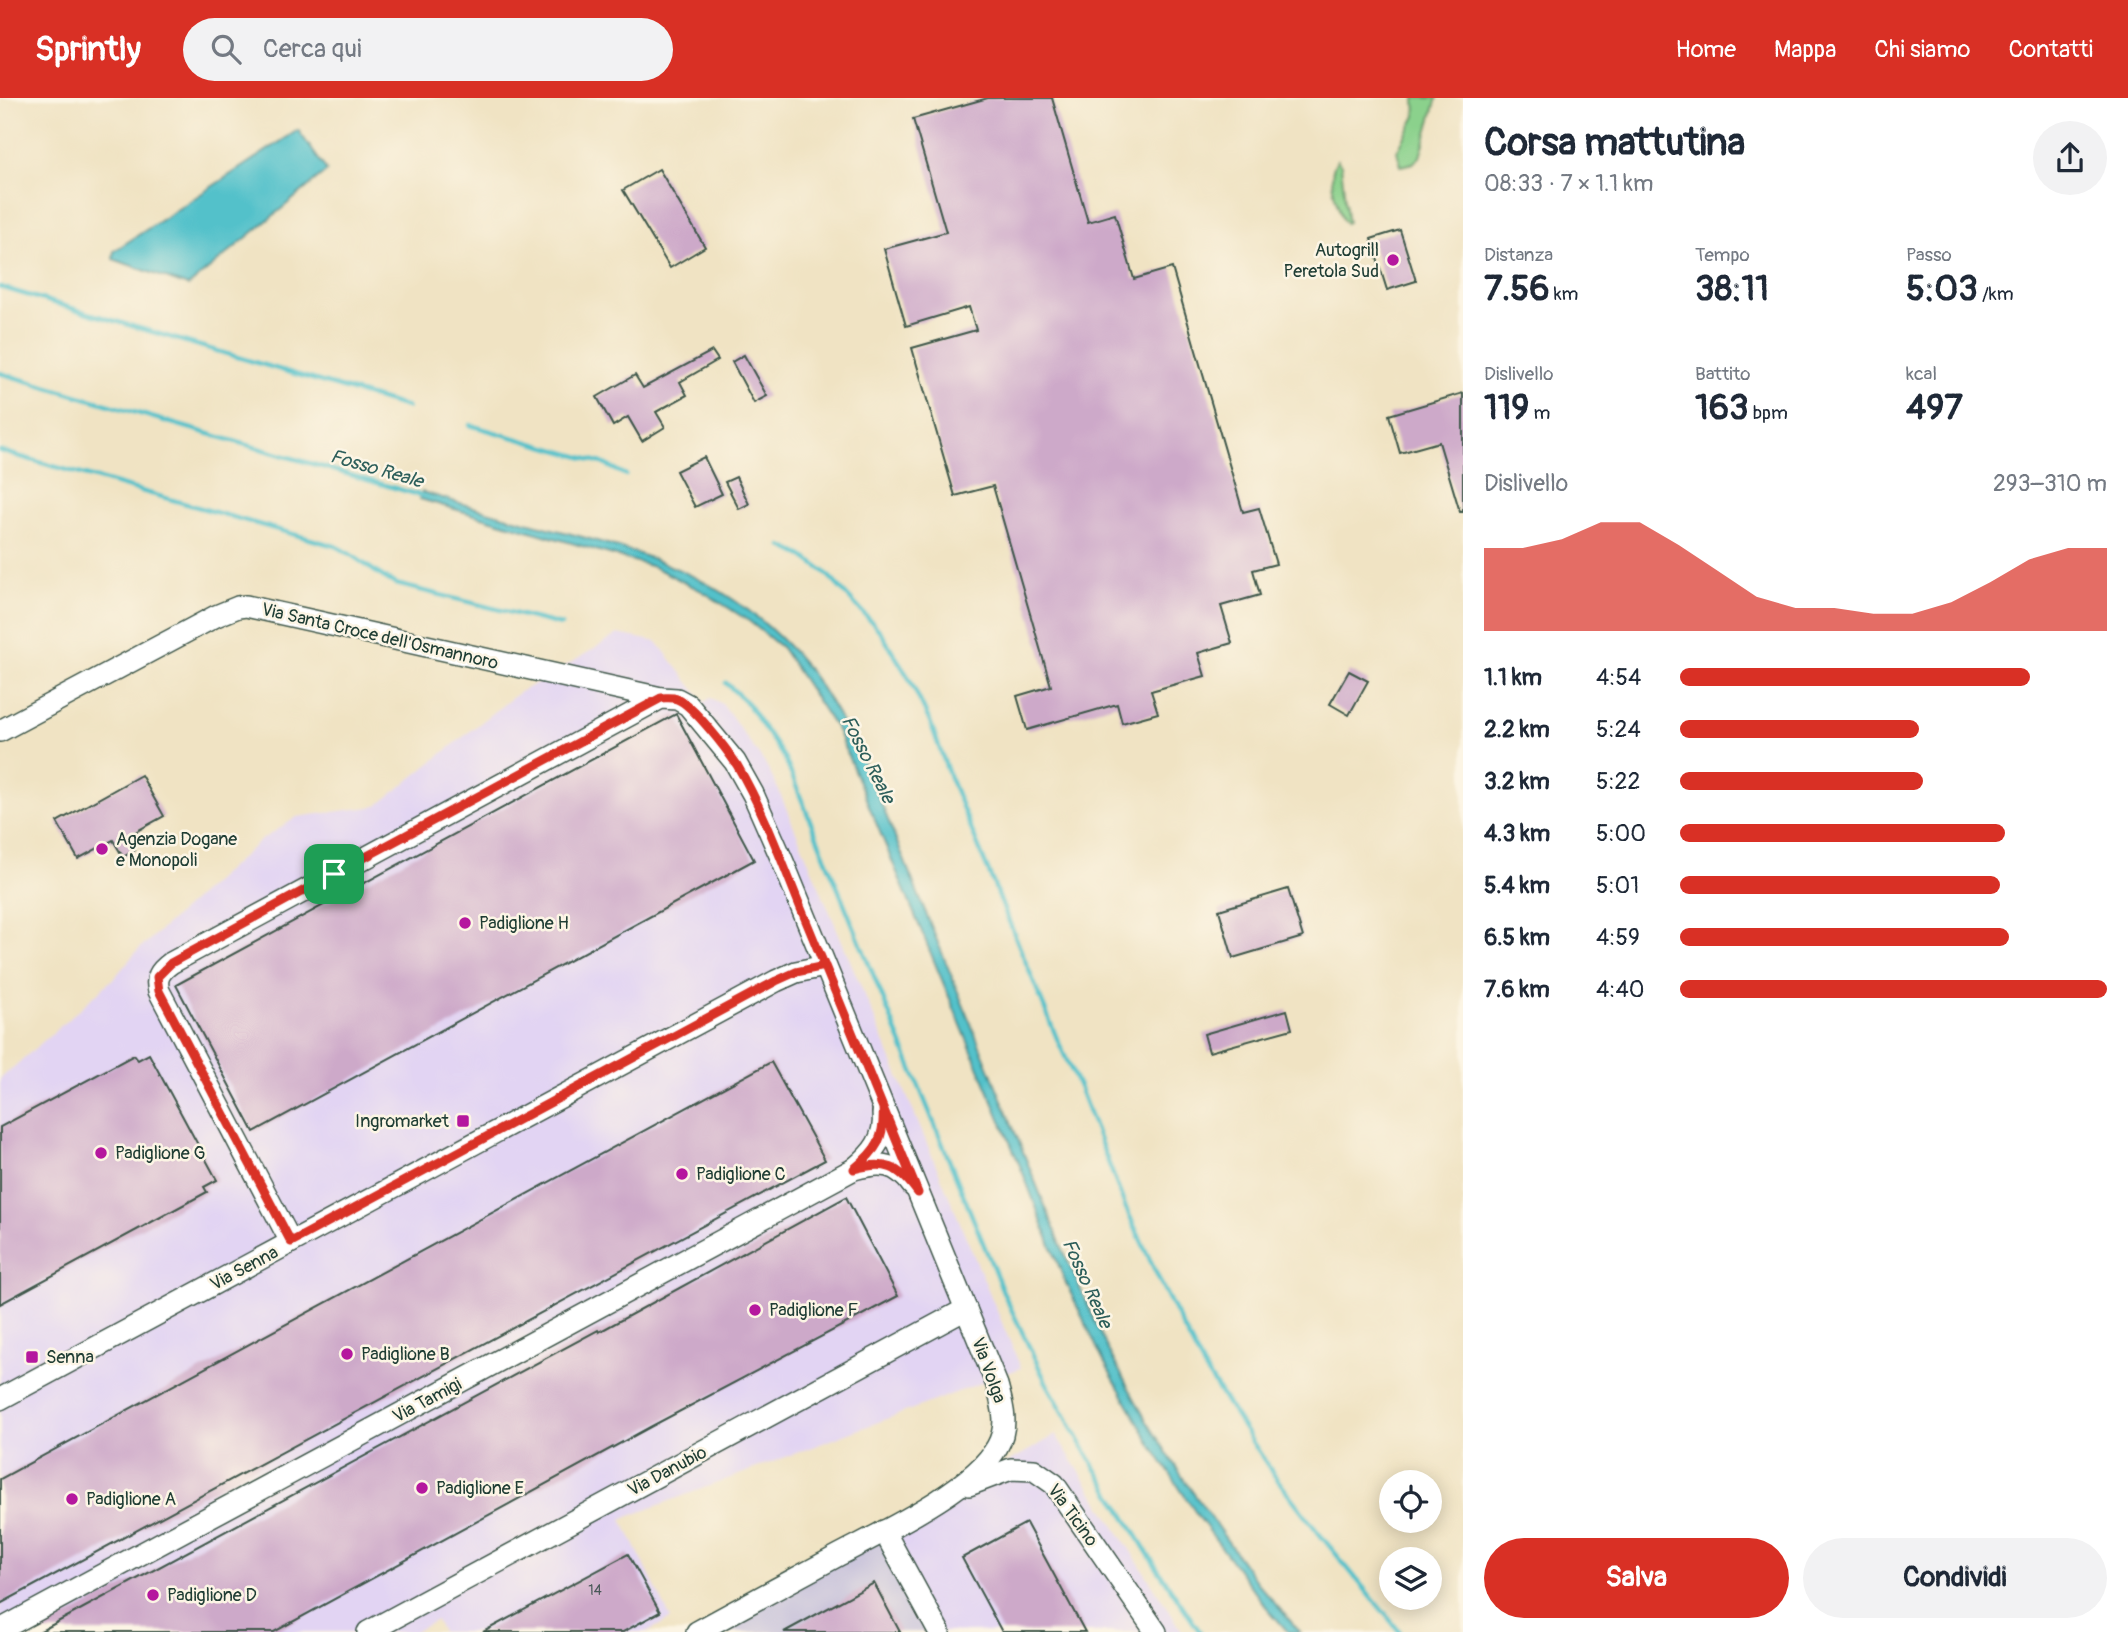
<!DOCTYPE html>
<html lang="it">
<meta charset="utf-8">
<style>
:root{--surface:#fff;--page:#f2f2f3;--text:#1f2937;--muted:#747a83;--accent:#d93025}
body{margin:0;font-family:Pangolin,sans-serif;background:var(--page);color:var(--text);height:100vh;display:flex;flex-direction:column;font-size:26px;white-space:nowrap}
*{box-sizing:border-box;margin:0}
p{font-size:23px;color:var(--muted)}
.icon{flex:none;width:38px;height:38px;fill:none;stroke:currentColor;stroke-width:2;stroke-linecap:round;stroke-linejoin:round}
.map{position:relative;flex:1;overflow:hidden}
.sheet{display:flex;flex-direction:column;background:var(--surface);width:665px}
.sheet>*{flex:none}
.fabs{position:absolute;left:1379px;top:1372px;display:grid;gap:14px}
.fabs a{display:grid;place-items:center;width:63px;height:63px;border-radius:50%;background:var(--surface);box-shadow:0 4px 18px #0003;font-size:35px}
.pin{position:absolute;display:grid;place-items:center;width:60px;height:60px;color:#fff;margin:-30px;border-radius:14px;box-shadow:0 4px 10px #0006}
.round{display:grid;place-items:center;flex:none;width:74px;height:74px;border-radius:37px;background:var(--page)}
.headline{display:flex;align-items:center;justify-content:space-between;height:119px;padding:0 21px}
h1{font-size:38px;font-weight:700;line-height:52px}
.stats{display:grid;grid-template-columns:repeat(3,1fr);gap:10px;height:119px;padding:7px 21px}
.stats div{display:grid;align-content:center}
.stats b{font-size:35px;font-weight:700}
.stats small{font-size:19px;font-weight:400}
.stats p{font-size:19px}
.chart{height:196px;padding:14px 21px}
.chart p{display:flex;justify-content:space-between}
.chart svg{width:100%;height:126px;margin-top:7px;fill:var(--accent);opacity:.7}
.action{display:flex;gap:14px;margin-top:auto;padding:14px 21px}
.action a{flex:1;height:80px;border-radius:42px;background:var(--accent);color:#fff;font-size:28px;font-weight:700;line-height:80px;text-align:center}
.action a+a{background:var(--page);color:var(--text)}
ul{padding:0 21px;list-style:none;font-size:23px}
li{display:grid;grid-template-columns:112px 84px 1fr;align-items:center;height:52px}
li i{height:18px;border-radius:9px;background:var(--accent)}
header{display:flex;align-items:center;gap:42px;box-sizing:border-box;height:98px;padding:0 35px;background:var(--accent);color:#fff}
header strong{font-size:33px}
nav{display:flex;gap:38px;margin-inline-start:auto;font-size:24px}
.search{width:490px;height:63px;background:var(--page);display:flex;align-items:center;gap:18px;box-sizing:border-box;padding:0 24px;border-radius:38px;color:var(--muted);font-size:26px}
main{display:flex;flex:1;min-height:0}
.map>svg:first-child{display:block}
.built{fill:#e2d4f3}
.industrial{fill:#c5c0da}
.green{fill:#8bd18c;stroke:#558760;stroke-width:2}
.water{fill:#53c1ca;stroke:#397f7f;stroke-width:2}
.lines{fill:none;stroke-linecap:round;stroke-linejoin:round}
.stream{stroke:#53c1ca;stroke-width:4.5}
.building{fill:#cda9c9}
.minor-casing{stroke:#3e5649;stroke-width:24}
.minor{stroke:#fff;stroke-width:21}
.route-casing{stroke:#fff;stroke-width:14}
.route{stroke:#d93025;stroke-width:9}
.poi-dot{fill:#b5179e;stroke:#fcf5e5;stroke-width:2.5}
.labels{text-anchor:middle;stroke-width:5;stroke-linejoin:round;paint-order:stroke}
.number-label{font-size:14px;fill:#4a5859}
.poi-label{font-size:18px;fill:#1f3d34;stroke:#fcf5e5;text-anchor:start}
.street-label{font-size:18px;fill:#1f3d34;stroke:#fcf5e5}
.water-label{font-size:19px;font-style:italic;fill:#2c5e5a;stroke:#fcf5e5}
</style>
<header>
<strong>Sprintly</strong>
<div class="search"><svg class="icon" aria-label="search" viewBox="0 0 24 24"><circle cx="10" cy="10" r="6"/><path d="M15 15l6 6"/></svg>Cerca qui</div>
<nav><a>Home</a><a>Mappa</a><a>Chi siamo</a><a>Contatti</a></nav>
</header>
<main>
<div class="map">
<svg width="1463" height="1534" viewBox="0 0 1463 1534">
<rect width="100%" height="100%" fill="#fcf5e5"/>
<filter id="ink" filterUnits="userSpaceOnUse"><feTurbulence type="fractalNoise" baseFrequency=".0143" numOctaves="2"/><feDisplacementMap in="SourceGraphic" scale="14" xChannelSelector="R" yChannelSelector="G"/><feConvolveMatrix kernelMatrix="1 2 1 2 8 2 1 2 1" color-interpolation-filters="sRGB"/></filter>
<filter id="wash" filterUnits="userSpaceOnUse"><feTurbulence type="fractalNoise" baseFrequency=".00686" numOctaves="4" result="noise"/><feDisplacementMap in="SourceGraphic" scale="28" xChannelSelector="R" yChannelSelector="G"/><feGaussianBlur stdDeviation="1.57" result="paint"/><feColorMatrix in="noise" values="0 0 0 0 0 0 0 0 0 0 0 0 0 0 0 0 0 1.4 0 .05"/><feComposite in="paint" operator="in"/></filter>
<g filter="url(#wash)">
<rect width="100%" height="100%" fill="#f0e3c3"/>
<g class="built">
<path d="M618,536l39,8 47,60 7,-4 11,6 44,61 13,26 242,577 -399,151 49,100 -25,13h-204l-6,-12 -22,12h-414v-553l54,-47 62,-56 20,-24 125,-112 36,-23 80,-11 141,-113 33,-18z"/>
<path d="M1056,1337l127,197h-245l-55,-99z"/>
</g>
<path class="industrial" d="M883,1434l55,100h-238z"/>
<g class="green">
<path d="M1415,0h22l-17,59 -7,6 -12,3 -4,-15 19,-35z"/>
<path d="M1337,62l4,5 6,52 1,5 -2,1 -4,-5c-6,-18 -16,-41 -5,-58z"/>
</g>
<g class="water">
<path d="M298,32l29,41 -139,115 -75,-27 1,-8z"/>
<path d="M422,394c41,12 81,24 123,35 96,25 177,47 247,123 33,36 53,79 76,121l197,484 42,93 39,72 39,61 73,103 42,48h-12l-24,-28 -66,-88 -47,-71 -48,-85 -39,-81 -41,-106 -185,-441 -56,-84 -33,-27 -47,-30 -48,-24 -234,-68z"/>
</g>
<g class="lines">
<g class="stream">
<path d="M0,189l407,120"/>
<path d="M0,275l426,124"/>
<path d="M470,327l132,38 24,12"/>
<path d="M0,353l335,95c24,11 38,27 61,38l165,41"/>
<path d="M782,448l21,10 22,16 55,59 30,49 21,44 18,51 109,266 22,48 45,117 38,82 41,80 70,107 43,56 83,101"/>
<path d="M726,585l21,20 38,56 219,535 42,88 48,84 61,99 45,67"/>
</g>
</g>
<g id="blocks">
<g class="building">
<path d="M988,0h64l36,124 27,-8 19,65 38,-11 71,244 16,-4 17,56 -23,6 7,25 -39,11 11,37 -34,10 7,23 -54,15 7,22 -36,10 -5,-19 -90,26 -10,-34 34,-10 -58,-200 -38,10 -43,-148 64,-18 -7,-23 -63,19 -22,-77 62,-17 -33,-113z"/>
<path d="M659,71l46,78 -35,21 -47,-78z"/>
<path d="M1400,132l16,51 -29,9 -16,-51z"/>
<path d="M712,253l6,9 -38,22 7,13 -31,17 9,15 -23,14 -14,-24 -15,9 -16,-29 38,-22 8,13z"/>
<path d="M744,257l23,41 -13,7 -22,-41z"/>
<path d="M1463,295v119h-3l-21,-70 -39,11 -11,-38z"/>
<path d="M704,359l18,37 -27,13 -19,-36z"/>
<path d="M736,379l13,27 -10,5 -14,-27z"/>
<path d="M1349,573l19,10 -19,34 -19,-11z"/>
<path d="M676,616l78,146 -500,272 -78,-147z"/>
<path d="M141,677l23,41 -36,20 7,14 -12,7 -10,-17 -35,19 -21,-37z"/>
<path d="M1288,791l15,48 -70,21 -14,-48z"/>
<path d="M1287,912l5,19 -83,23 -5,-18z"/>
<path d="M149,956l68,126 -13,7 3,5 -207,112v-177l134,-72 4,5z"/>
<path d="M771,964l54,98 -825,444v-125z"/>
<path d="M846,1099l52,99 -246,130 -378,206h-235l559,-302 1,2z"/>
<path d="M1026,1425l59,109h-83l-40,-74z"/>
<path d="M628,1456l32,58 -37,20h-140z"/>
<path d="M874,1485l26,49h-116z"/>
</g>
</g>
</g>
<g filter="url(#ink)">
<use href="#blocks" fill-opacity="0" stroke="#3e5649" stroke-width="2"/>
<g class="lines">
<g class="minor-casing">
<g id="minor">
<path d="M0,633l216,-115 22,-9 8,-1 415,92"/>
<path d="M855,1070c18,-15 31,-30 28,-55"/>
<path d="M291,1144l-132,-251c-4,-13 1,-20 12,-28l490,-265 16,1 11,6 47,57 18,32 30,68 214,523c6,22 12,41 0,62 -24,43 -115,85 -158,108 -48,26 -95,51 -142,77"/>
<path d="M0,1301l776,-418 20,-9 29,-6"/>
<path d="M969,1387l42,-16 23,1 20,14 102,148"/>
<path d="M884,1433l55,101"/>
<path d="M0,1532l854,-461c26,-7 42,-7 59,17"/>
<path d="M368,1534l598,-323"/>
</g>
</g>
<use href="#minor" class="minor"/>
</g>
</g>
<g class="lines" filter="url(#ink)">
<g class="route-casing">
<path id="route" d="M334,776l-163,89 -14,14 2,14 132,251 485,-261 20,-9 29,-6 93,227c-19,-27 -32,-33 -64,-24 23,-19 31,-31 29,-61 -27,-66 -54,-132 -81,-197 -20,-49 -38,-100 -65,-146 -10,-15 -44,-60 -60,-66 -5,-2 -10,-1 -16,-1l-327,176"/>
</g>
<use href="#route" class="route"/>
</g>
<g class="poi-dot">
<circle cx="1393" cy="162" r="7"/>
<circle cx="102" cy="751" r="7"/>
<circle cx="465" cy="825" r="7"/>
<rect x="456" y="1016" width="14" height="14" rx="3.5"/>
<circle cx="101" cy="1055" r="7"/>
<circle cx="682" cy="1076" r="7"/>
<circle cx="755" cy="1212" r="7"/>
<circle cx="347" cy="1256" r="7"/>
<rect x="25" y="1252" width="14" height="14" rx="3.5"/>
<circle cx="422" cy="1390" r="7"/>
<circle cx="72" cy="1401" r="7"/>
<circle cx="153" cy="1497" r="7"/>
</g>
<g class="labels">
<g class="number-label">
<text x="595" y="1497">14</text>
</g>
<g class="poi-label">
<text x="1379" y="158" text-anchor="end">Autogrill<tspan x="1379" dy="21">Peretola Sud</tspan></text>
<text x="116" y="747">Agenzia Dogane<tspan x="116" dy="21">e Monopoli</tspan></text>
<text x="479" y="831">Padiglione H</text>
<text x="449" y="1029" text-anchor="end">Ingromarket</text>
<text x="115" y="1061">Padiglione G</text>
<text x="696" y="1082">Padiglione C</text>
<text x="769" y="1218">Padiglione F</text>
<text x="361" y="1262">Padiglione B</text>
<text x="46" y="1265">Senna</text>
<text x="436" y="1396">Padiglione E</text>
<text x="86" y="1407">Padiglione A</text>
<text x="167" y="1503">Padiglione D</text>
</g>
<g class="street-label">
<text transform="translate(380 538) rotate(13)" y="6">Via Santa Croce dell'Osmannoro</text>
<text transform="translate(244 1170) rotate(-28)" y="6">Via Senna</text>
<text transform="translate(989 1272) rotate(70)" y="6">Via Volga</text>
<text transform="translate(427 1302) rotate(-28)" y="6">Via Tamigi</text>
<text transform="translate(667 1373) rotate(-28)" y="6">Via Danubio</text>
<text transform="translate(1073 1417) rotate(54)" y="6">Via Ticino</text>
</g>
<g class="water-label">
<text transform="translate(377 370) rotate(16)" y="7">Fosso Reale</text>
<text transform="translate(869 661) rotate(63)" y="7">Fosso Reale</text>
<text transform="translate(1088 1185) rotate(66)" y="7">Fosso Reale</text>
</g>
</g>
</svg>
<div class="fabs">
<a><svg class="icon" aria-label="locate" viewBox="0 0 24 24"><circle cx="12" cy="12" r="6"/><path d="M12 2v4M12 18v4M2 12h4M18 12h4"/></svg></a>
<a><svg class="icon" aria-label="layers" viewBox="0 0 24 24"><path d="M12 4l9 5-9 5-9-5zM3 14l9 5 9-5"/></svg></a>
</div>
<div class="pin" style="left:334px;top:776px;background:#1e9e55"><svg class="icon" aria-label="arrive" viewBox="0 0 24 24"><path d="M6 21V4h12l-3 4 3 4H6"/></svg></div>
</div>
<section class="sheet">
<div class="headline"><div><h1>Corsa mattutina</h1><p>08:33 · 7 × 1.1 km</p></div><a class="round"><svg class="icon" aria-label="share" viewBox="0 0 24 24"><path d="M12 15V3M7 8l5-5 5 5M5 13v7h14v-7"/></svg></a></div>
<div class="stats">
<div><p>Distanza</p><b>7.56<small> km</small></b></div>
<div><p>Tempo</p><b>38:11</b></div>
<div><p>Passo</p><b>5:03<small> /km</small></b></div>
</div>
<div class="stats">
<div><p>Dislivello</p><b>119<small> m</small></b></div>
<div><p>Battito</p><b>163<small> bpm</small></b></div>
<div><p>kcal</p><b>497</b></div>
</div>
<div class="chart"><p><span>Dislivello</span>293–310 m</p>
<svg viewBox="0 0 160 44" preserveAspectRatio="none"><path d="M0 44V15L10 15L20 12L30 6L40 6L50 14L60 23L70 32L80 36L90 36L100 38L110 38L120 34L130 27L140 19L150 15L160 15V44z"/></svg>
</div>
<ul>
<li><b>1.1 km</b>4:54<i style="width:82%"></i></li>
<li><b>2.2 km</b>5:24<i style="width:56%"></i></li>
<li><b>3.2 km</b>5:22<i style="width:57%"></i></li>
<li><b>4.3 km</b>5:00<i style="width:76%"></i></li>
<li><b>5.4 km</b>5:01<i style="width:75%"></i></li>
<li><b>6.5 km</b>4:59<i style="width:77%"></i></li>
<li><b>7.6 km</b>4:40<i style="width:100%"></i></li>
</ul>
<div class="action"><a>Salva</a><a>Condividi</a></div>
</section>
</main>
